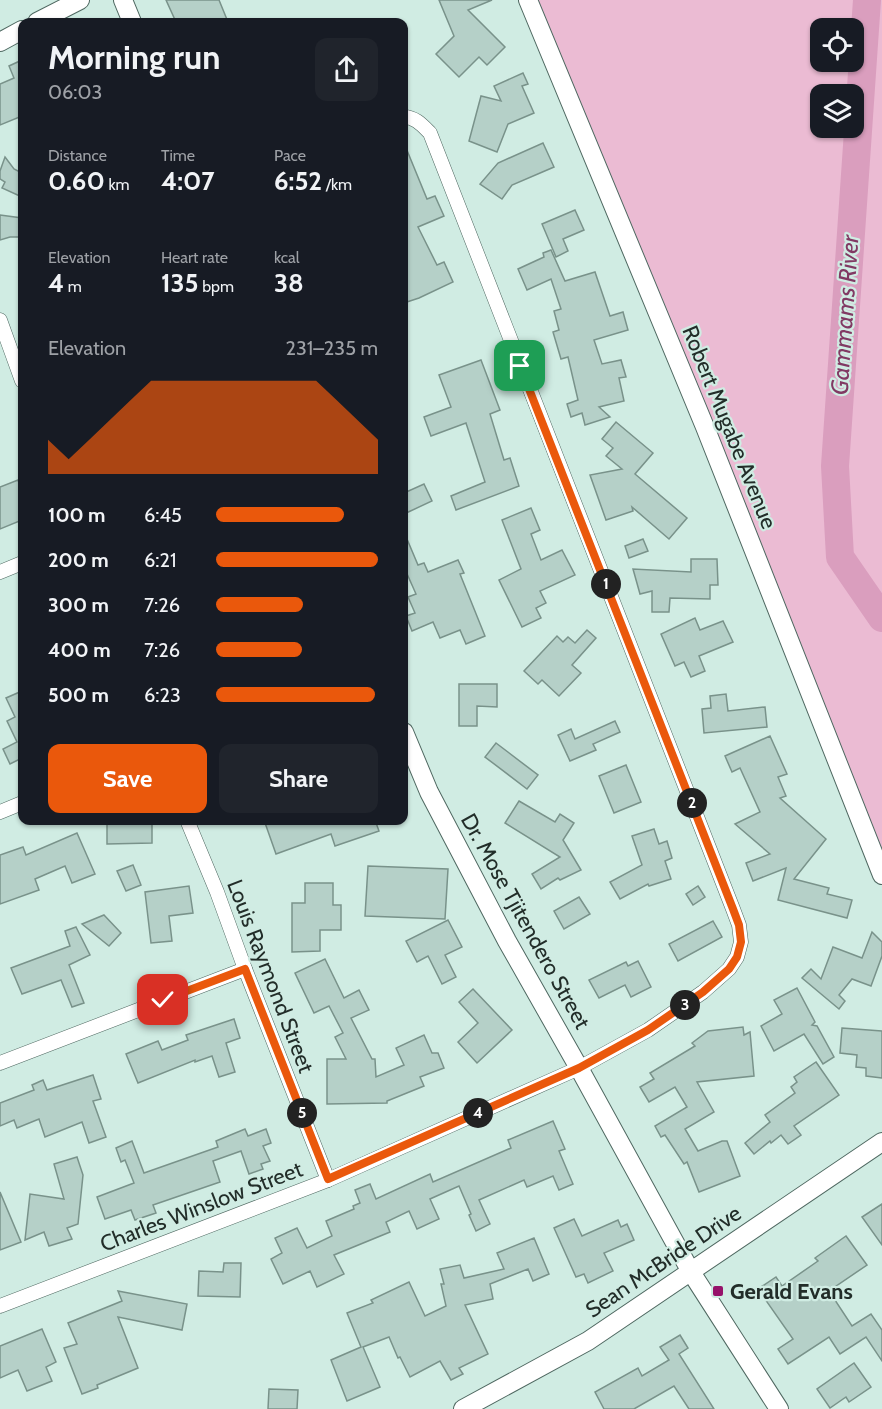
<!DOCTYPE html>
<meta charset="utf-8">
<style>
:root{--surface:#171b24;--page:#20242c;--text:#f1f3f6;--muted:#9ea1a6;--accent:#ea580c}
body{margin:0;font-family:Cabin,sans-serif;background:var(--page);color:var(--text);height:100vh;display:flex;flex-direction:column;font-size:22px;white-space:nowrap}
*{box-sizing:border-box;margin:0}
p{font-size:20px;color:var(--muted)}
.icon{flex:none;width:33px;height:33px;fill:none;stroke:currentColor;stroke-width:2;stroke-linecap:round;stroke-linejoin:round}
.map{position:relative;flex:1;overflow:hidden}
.panel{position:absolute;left:18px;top:18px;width:390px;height:807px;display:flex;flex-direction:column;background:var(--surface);border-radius:12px;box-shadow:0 2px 4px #0004}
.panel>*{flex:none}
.fabs{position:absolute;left:810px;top:18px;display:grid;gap:12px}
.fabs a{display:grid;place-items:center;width:54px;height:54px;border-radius:12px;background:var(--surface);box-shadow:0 2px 4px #0004;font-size:30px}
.pin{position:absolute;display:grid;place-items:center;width:51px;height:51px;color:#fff;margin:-26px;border-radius:12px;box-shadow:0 3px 9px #0006}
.km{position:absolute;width:30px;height:30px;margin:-15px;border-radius:50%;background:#222;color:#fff;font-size:16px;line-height:30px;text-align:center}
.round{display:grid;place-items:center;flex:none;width:63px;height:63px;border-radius:12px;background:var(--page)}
.headline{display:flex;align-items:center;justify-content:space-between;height:102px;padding:0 30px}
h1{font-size:33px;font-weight:700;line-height:45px}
.figures{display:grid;grid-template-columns:repeat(3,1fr);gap:9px;height:102px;padding:6px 30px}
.figures div{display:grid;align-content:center}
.figures b{font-size:26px;font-weight:700}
.figures small{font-size:16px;font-weight:400}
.figures p{font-size:16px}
.chart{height:168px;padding:12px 30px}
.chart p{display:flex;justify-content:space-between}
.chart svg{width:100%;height:108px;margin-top:6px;fill:var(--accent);opacity:.7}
.button{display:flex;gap:12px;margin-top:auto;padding:12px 30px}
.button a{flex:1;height:69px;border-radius:12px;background:var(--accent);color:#fff;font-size:24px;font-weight:700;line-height:69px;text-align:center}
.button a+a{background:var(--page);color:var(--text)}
ul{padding:0 30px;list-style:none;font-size:20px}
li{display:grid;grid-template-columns:96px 72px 1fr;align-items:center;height:45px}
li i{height:15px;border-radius:8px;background:var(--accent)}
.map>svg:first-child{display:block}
.green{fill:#ebbbd3;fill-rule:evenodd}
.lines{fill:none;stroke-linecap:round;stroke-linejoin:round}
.river{stroke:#da9ebe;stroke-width:28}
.building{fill:#b5d0c8;stroke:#79928a;stroke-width:1.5}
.street-casing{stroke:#4f6861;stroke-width:15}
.secondary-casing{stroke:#4f6861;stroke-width:20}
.street{stroke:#fff;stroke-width:14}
.secondary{stroke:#fff;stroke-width:18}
.route-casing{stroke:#fff;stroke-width:12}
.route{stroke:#ea580c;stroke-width:8}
.poi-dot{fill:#96126a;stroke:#d0ece3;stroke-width:2}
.labels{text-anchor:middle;stroke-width:4.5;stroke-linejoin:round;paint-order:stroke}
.street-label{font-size:22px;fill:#222d29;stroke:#d0ece3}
.poi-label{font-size:22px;font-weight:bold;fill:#222d29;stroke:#d0ece3;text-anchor:start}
.water-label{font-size:24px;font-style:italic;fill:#813963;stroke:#d0ece3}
</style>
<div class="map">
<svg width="882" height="1409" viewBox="0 0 882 1409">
<rect width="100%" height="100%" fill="#d0ece3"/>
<path class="green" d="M528,0h354v875zM820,28h34v34h-34zM820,94h34v34h-34z"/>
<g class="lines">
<path class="river" d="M867,0l-32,466 5,91 42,61"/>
</g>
<g class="building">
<path d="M166,0h53l9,22h-52z"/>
<path d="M439,0h53l-24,10 37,37 -18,18 -8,-8 -20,20 -23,-23 18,-18z"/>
<path d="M22,60v56l-22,9v-41l14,-6 -5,-12z"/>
<path d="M523,73l5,11 -6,2 12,27 -26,11 -11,28 -28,-11 12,-45 20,5 -7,-15z"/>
<path d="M404,143l23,56 8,-3 9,20 -26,11 19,38 7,-3 9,20 -34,16 -15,5z"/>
<path d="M543,143l11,24 -42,18 -10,14 -22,-15 18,-21z"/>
<path d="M5,157l9,12 8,4v24l-20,-9 3,-6 -5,-3v-8z"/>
<path d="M575,210l9,20 -21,9 5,12 -12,6 -14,-33z"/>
<path d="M0,215l22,3v19h-12l-10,3z"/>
<path d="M551,250l14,31 30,-9 15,44 13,-4 5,18 -34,10 8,24 19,-4 5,17 -7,1 5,23 -25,6 11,10 -25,8 -3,-12 -11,4 -4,-13 11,-4 -10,-43 -7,2 -8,-27 6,-2 -5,-19 7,-2 -10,-30 -24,11 -9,-21 26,-12 -1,-4z"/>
<path d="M481,360l19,50 -10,4 14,46 6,-2 9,28 -63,24 -5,-14 34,-14 -19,-59 -35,13 -7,-19 27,-10 -12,-32z"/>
<path d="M616,422l37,31 -18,21 52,44 -18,21 -37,-32 1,4 -27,9 -16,-45 32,-6 -16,-13 7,-8 -11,-9z"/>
<path d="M18,480l4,11v29l-22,9v-42z"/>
<path d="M424,484l8,17 -28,13v-21z"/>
<path d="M531,508l9,22 -9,4 10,26 21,-10 13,25 -35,16 6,12 -10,5 5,10 -19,9 -23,-47 22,-11 -19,-49z"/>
<path d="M404,532l14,33 6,-2 4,9 30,-12 6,13 -4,1 25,62 -19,8 -6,-14 -20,8 -7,-16 -21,9 -6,-15 9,-3 -7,-16 8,-3 -12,-27z"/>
<path d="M643,539l5,12 -19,7 -4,-12z"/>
<path d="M691,559h26l1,26h-8v14l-40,-1 -1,14h-17v-21l-12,3 -7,-25 58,3z"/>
<path d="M695,618l5,12 23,-9 10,21 -34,14 6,15 -14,6 -7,-15 -9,4 -14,-32z"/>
<path d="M587,630l9,8 -24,27 9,8 -22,23 -17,-16 -4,4 -14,-13 33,-35 6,6 5,-5 7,6z"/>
<path d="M459,684h38v23l-20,-1v20h-18z"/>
<path d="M22,691v67l-12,6 -7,-15 14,-7 -10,-21 8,-4 -9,-19z"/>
<path d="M726,694l2,17 37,-4 2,20 -63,6 -2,-24 9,-1 -1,-12z"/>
<path d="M615,721l5,11 -27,12 3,6 -26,11 -12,-26 13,-6 4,10z"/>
<path d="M770,736l17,38 -9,3 8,19 -6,2 46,41 -32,40 35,9 -2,6 25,6 -5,18 -69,-18 8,-32 -33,13 -7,-18 24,-9 -35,-30 25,-12 -20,-44 -8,4 -7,-16z"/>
<path d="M496,743l42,32 -11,14 -42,-32z"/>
<path d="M626,765l15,37 -27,11 -15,-37z"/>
<path d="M519,801l36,21 5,-8 14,9 -11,17 18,30 -21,10 -2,-2 -17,11 -9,-15 28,-17 -55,-34z"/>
<path d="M107,820h45v23l-45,1z"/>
<path d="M264,820h111l4,11 -44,15 -4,-12 -55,20z"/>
<path d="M654,829l5,15 8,-3 5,17 -7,3 6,18 -22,7 -1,-2 -28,15 -10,-17 32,-17 -10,-29z"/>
<path d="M77,833l18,41 -23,9 -7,-17 -30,13 4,11 -39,14v-49l23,-8 3,8z"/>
<path d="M133,865l8,20 -15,6 -9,-20z"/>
<path d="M368,866l80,3 -3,50 -80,-3z"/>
<path d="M305,883h28v22h8v25h-21v21l-28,1v-49h13z"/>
<path d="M189,886l4,27 -24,3 3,25 -21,2 -6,-51z"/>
<path d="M698,886l7,11 -12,8 -7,-11z"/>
<path d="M579,897l11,17 -26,15 -10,-18z"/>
<path d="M104,915l17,18 -12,13 -27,-22z"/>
<path d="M448,920l14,27 -17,8 11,22 -14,7 -14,-28 -11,6 -11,-21z"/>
<path d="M713,921l9,16 -44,24 -9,-17z"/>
<path d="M76,927l14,28 -21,10 15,38 -12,4 -11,-27 -39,14 -11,-26 59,-22 -5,-15z"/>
<path d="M872,932l10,10v14l-11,30 -19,-7 -13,16 6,6 -6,8 -37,-31 9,-9 10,10 12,-32 29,11z"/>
<path d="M325,959l19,39 15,-8 10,20 -18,8 21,41h3l1,18 28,-12 -8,-17 28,-13 8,18h6l6,15 -24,9 4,9 -37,15v2l-60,1v-45h19l-11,-22 8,-4 -14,-27 -15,7 -19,-40z"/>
<path d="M638,961l13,26 -20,10 -6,-12 -26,13 -10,-18 37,-18 2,4z"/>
<path d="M797,988l18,34 -3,3 5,1 17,31 -11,7 -19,-30 -30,17 -13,-25 21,-12 -8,-14z"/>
<path d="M473,989l39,41 -35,33 -19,-21 20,-19 -19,-21z"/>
<path d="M234,1019l6,19 -14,5 9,29 -16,5 -7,-21 -17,6v-2l-57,23 -12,-29 32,-13 4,9 26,-10 -2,-5z"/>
<path d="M743,1027l1,8 6,-3 4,44 -57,6 17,30 -29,17 13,22 24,-10h5l13,35 -41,16 -12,-30 -3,2 -19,-29 -4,2 -6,-11 32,-19 -12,-20 -26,15 -9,-15 14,-8 -4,-6 45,-27 -3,-3 16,-12z"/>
<path d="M842,1028l40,3v47l-16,-2v-8l-10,-1 1,-12 -17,-2z"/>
<path d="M816,1062l23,33 -45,31 7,9 -13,9 -7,-9 -10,8 -1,-2 -16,13 -9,-11 25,-21 -5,-7 30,-22 -4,-6 6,-5 -3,-5z"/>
<path d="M93,1075l8,24 -8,2 13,36 -17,6 -7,-21 -37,15 -6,-18 -22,9 -3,-8 -14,6v-23l34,-13 -2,-5 11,-5 4,10z"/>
<path d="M553,1121l12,28 -6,2 14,33 -14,6 -6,-14 -26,11 -3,-7 -45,20 11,24 -14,7 -7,-16 2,-1 -12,-28 -29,13 9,20 -22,10 -8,-18 -23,11 4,10 -56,23 10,19 -27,13 -7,-16 -27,13 -12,-25 11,-6 -7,-15 22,-10 10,20 25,-12 -6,-15 28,-12 -1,-3 7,-3 -5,-13 15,-6 6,15 54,-25 3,8 78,-34 -3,-8z"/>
<path d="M245,1129l3,7 18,-7 5,14 -8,3 7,15 -9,3 2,5 -14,5 -8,-23 -28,10 7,21 -67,23 3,8 -21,7 -4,-10 -26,9 -8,-22 37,-14 -9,-23 -4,2 -5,-14 16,-7 12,32 74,-26 -2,-6z"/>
<path d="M77,1157l6,18 -5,49 -11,4 5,11 -23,7 -5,-14 -19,8 5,-46 34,5 -10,-35z"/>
<path d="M0,1192l21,50 -21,8z"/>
<path d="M882,1204v41l-20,-28z"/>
<path d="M574,1219l8,17 36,-16 3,7 6,-3 7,16 -30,13 9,18 -25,12 -4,-9 -8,3 -22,-49z"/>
<path d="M846,1236l21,29 -38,26 23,35 19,-12 11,16v31l-16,-24 -26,17 -11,-17 -41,27 -10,-15 15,-10 -35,-50 18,-12 6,9 36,-25 -3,-3z"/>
<path d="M534,1238l15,36 -16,7 -5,-12 -38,15 3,15 -28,6 23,49 -29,14 4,6 -12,6 -11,-19 -30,16 -10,-20 -2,1 -9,-21 -26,10 17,40 -33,14 -16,-41 30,-13 -14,-34 26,-10 -2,-3 38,-18 16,34 21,-10 -5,-22h3l-4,-15 20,-4 4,13 40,-9 -7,-16z"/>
<path d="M224,1263h17l-1,34 -42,-1 1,-25 24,1z"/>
<path d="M118,1291l69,13 -5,26 -64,-13 20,51 -41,17 1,3 -16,6 -18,-46 13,-4 -9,-21 54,-22z"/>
<path d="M42,1329l14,33 -10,5 6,14 -25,10 -9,-21 -18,8v-32z"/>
<path d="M680,1335l8,13 -9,6 35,55h-25l-15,-23 -40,23h-30l-9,-17 43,-24 4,8 27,-16 -9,-13z"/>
<path d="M854,1363l17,24 -22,15 -3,-5 -16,11 -13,-19z"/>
<path d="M269,1389l29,1 -1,19h-29z"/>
</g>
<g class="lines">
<g class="street-casing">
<g id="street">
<path d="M0,320l22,61"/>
<path d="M0,572l22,-9"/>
<path d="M0,812l22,-9"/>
<path d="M187,820l30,72 28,77 83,211"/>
<path d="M0,1063l245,-94"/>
<path d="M0,1306l328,-126 251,-112 69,-38 55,-38 26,-23 8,-12 4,-15 -2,-17 -6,-16 -303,-776c-8,-8 -15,-16 -26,-16"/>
</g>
</g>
<g class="secondary-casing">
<g id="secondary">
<path d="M123,0l9,22"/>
<path d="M528,0l177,427 177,448"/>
<path d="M37,22l43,-22"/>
<path d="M0,42l22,-12"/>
<path d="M404,732l25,60 78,149 72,127 112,204 88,137"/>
<path d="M463,1409l125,-68 294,-199"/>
</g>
</g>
<use href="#street" class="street"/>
<use href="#secondary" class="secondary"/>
</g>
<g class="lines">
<g class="route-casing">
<path id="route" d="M163,1000l82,-31 83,210 251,-111 69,-38 55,-38 26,-23 8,-12 4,-15 -2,-17 -6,-16 -213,-543"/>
</g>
<use href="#route" class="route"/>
</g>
<rect class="poi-dot" x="712" y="1285" width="12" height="12" rx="3"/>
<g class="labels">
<g class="street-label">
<text transform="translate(730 427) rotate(68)" y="8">Robert Mugabe Avenue</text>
<text transform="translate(526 921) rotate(61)" y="8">Dr. Mose Tjitendero Street</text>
<text transform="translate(271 976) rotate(69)" y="8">Louis Raymond Street</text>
<text transform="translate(201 1206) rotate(-21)" y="8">Charles Winslow Street</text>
<text transform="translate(663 1261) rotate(-34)" y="8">Sean McBride Drive</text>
</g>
<g class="poi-label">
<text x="730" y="1299">Gerald Evans</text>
</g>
<g class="water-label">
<text transform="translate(845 315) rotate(-86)" y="8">Gammams River</text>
</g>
</g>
</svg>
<div class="fabs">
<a><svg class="icon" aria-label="locate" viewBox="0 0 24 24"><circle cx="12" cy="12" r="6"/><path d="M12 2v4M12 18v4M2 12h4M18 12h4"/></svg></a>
<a><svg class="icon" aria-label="layers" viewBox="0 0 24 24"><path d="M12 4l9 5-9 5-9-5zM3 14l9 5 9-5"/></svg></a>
</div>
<div class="pin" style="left:520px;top:366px;background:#1e9e55"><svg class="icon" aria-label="arrive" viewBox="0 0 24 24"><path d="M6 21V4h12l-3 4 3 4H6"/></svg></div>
<div class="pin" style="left:163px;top:1000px;background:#d93025"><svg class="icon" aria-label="check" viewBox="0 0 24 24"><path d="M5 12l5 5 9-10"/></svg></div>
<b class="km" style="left:606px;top:584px">1</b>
<b class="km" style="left:692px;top:803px">2</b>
<b class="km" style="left:685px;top:1005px">3</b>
<b class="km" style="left:478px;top:1113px">4</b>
<b class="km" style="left:302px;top:1113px">5</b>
<section class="panel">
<div class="headline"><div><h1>Morning run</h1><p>06:03</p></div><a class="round"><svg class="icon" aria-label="share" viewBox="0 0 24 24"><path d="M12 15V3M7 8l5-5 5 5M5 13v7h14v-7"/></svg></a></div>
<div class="figures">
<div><p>Distance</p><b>0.60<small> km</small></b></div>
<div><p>Time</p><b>4:07</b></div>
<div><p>Pace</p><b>6:52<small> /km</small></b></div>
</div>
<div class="figures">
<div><p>Elevation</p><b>4<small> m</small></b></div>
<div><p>Heart rate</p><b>135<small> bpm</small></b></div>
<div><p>kcal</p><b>38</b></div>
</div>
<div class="chart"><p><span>Elevation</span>231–235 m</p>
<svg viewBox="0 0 160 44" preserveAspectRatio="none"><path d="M0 44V30L10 38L20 30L30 22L40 14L50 6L60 6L70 6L80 6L90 6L100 6L110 6L120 6L130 6L140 14L150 22L160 30V44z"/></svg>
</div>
<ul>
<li><b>100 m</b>6:45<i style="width:79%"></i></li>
<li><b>200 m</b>6:21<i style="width:100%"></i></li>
<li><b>300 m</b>7:26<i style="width:54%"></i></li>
<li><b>400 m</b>7:26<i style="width:53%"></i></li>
<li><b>500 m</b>6:23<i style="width:98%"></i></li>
</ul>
<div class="button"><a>Save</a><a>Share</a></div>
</section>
</div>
